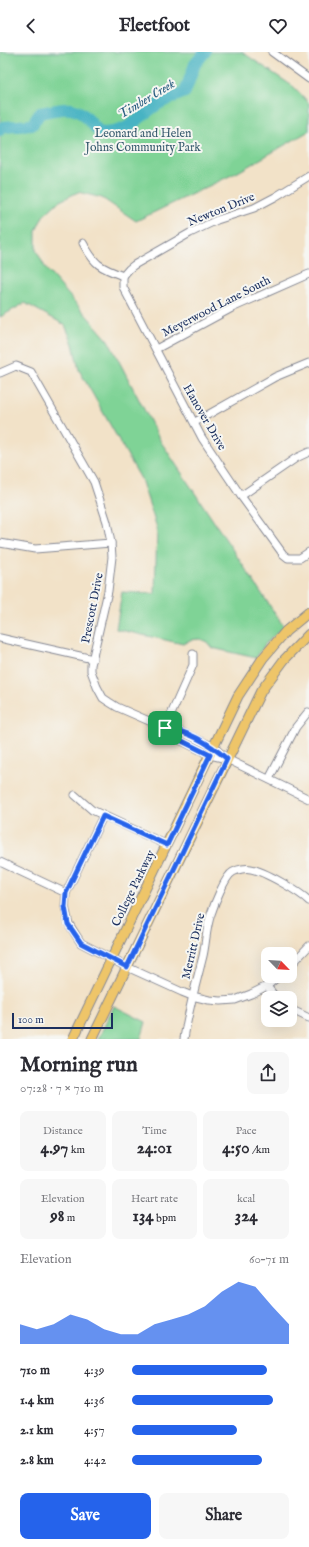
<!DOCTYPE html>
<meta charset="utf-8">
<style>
:root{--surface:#fff;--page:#f7f7f7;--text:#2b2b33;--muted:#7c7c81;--accent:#2563eb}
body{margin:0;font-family:"IM FELL English",serif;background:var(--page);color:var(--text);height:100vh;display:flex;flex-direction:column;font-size:15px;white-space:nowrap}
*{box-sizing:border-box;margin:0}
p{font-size:13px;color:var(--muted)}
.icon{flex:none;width:22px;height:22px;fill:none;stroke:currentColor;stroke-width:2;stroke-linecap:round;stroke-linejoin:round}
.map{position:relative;height:987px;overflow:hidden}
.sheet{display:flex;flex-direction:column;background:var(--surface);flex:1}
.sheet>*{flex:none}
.needle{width:26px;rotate:115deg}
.buttons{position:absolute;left:261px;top:895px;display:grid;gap:8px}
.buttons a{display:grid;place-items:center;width:36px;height:36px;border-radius:8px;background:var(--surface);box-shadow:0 4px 16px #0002;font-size:20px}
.scale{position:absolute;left:12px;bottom:10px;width:101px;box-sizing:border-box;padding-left:4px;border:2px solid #1b2f5e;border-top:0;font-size:11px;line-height:14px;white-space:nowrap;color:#1b2f5e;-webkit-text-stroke:3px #f6f6f2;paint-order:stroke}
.pin{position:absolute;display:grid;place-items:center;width:34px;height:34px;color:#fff;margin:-17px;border-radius:8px;box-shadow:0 2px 6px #0006}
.round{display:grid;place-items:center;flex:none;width:42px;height:42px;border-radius:8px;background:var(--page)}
.head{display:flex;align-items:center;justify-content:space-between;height:68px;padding:0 20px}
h1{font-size:22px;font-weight:700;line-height:30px}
.metrics{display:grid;grid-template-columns:repeat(3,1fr);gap:6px;height:68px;padding:4px 20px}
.metrics div{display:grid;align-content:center;border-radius:8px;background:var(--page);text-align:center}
.metrics b{font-size:17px;font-weight:700}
.metrics small{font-size:11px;font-weight:400}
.metrics p{font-size:11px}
.chart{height:112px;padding:8px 20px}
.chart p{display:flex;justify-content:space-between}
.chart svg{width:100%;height:72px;margin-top:4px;fill:var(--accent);opacity:.7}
.cta{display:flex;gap:8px;margin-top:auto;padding:8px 20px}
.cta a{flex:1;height:46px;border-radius:8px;background:var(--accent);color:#fff;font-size:16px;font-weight:700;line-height:46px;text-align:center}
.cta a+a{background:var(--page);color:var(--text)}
ul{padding:0 20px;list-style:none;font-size:13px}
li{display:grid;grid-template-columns:64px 48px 1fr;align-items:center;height:30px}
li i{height:10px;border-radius:5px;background:var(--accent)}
header{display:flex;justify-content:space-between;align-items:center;height:52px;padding:0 20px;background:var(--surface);font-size:18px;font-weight:700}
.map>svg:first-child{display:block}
.green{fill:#7fd396;stroke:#4d817a}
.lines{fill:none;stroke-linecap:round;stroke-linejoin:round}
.river{stroke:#46b3c3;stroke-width:12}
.minor-casing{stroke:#868893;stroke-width:9}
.major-casing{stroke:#868893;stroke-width:11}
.minor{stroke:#fff;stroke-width:7}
.major{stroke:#eec569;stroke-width:9}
.route-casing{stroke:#fff;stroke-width:8}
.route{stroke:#2563eb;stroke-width:5}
.labels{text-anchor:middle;stroke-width:4;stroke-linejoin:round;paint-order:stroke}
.park-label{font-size:12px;fill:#34586c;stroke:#f6f6f2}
.street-label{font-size:12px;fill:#1b2f5e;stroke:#f6f6f2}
.water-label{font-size:13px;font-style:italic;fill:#2a5d81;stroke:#f6f6f2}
</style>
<header><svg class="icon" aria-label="back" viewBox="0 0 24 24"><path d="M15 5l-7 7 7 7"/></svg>Fleetfoot<svg class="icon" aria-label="heart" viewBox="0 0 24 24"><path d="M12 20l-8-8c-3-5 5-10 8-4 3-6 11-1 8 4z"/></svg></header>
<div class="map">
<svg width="309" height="987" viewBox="0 0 309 987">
<rect width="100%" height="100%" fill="#f6f6f2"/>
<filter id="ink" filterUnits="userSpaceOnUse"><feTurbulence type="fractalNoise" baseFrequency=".025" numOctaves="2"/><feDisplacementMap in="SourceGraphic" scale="8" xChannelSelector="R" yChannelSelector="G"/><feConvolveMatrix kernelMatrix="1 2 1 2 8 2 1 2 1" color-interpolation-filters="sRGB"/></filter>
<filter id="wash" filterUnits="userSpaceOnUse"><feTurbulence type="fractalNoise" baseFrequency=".012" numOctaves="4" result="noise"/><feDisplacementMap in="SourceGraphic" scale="16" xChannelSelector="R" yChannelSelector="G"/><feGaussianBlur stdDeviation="0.9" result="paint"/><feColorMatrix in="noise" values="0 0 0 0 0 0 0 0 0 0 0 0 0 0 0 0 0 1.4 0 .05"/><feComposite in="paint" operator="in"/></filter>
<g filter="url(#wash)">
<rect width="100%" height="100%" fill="#f2e2c8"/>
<g class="green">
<path d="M0,0h242l52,35 15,16v28l-71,41 -102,49 -34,-23 -24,-6 -20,10 -15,14 -7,15v19l10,19 62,71 53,102 123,185 -18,16 -10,15 -44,-10 -5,-6 -7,-3 -10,1 -7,4 -67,-15 6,-37 33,2 2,-66 -16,-49 -62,-109 -6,-26 -8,-19 -40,-22 -25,14z"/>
<path d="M114,954l32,16 -5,17h-43z"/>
</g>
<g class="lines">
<path class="river" d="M0,78l3,-3 29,-2 8,-12c35,-7 37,-8 60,20 33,0 38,-18 62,-31 8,-4 16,-7 23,-10l10,-28 10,-12"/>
</g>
</g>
<g filter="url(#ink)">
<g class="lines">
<g class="minor-casing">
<g id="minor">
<path d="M272,0l37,27"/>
<path d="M83,191c12,22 16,24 40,33"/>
<path d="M123,224v11l79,151 39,58 42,58 5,4h12l9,-6"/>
<path d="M123,224l6,-7 5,-4 56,-32 27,-13 37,-12 21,-11 34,-21"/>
<path d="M156,297l76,-41 77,-34"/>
<path d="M0,321l16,-7 15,6 63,110 13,40 4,21 1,14 -4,34 -17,74v6l6,16 6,11 6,4 8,5 48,21 12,2 37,17 13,12"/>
<path d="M195,370l80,-45 34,-14"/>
<path d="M241,444l55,-38 13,-6"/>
<path d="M0,491l35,6 76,-6"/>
<path d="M0,586l93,21"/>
<path d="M165,676l9,9 36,18 17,4 82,40"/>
<path d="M165,676l28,-63v-11"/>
<path d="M269,727l27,-52 12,-15"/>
<path d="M75,743l17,15 75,35"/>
<path d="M103,764l-37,77 -1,14 4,17 12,19 46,24 55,25 10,4 17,4 12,1 14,-1 16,-6 16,-8 12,-10"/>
<path d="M0,810l66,31"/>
<path d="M290,914l19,-20"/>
<path d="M267,934l9,12"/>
<path d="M290,957l19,9"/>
<path d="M184,987c4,-28 12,-55 19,-83 3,-13 3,-28 8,-42 3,-9 14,-38 22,-42 5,-3 13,-4 18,-3 13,2 49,23 58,32"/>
</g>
</g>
<g class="major-casing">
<g id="major">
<path d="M73,987l165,-343 25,-38 23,-27 23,-19"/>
<path d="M92,987l169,-348 23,-31 25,-26"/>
</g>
</g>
<use href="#minor" class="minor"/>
<use href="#major" class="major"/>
</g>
</g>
<g class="lines" filter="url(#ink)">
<g class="route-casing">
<path id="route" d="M165,676c23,3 45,16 62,31l-100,208 -46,-24 -13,-19 -3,-17 1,-14 37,-77 64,29 43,-90 -36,-18z"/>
</g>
<use href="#route" class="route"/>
</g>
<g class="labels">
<g class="park-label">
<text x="143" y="85">Leonard and Helen<tspan x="143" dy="14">Johns Community Park</tspan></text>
</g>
<g class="street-label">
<text transform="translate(221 157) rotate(-22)" y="4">Newton Drive</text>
<text transform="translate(216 254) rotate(-27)" y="4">Meyerwood Lane South</text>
<text transform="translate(205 365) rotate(60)" y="4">Hanover Drive</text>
<text transform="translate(92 556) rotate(-79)" y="4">Prescott Drive</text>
<text transform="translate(133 836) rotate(-64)" y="4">College Parkway</text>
<text transform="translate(193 894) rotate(-77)" y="4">Merritt Drive</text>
</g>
<g class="water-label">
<text transform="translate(146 46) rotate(-31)" y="5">Timber Creek</text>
</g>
</g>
</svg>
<div class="buttons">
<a><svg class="needle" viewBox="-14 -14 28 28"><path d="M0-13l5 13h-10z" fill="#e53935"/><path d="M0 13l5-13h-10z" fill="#7c7c81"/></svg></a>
<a><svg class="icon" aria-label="layers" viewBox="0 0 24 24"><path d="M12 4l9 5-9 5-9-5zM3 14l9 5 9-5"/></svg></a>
</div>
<div class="scale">100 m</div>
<div class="pin" style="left:165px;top:676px;background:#1e9e55"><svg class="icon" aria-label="arrive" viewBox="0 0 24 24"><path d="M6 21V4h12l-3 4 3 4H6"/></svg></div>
</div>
<section class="sheet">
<div class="head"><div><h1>Morning run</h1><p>07:28 · 7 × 710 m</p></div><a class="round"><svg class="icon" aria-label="share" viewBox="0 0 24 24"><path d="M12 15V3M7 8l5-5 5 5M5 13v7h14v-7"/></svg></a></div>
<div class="metrics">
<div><p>Distance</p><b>4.97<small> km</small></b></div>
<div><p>Time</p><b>24:01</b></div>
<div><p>Pace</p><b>4:50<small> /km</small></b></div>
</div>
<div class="metrics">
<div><p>Elevation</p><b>98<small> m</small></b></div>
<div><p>Heart rate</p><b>134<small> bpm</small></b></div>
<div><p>kcal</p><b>324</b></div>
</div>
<div class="chart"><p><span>Elevation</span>60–71 m</p>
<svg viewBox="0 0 160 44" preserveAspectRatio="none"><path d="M0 44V32L10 35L20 32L30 26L40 29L50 35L60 38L70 38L80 32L90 29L100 26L110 21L120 12L130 6L140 9L150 21L160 32V44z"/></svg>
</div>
<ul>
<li><b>710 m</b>4:39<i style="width:86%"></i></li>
<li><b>1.4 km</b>4:36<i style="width:90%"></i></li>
<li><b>2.1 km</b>4:57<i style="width:67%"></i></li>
<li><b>2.8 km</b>4:42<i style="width:83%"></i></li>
</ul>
<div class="cta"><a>Save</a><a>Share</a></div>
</section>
